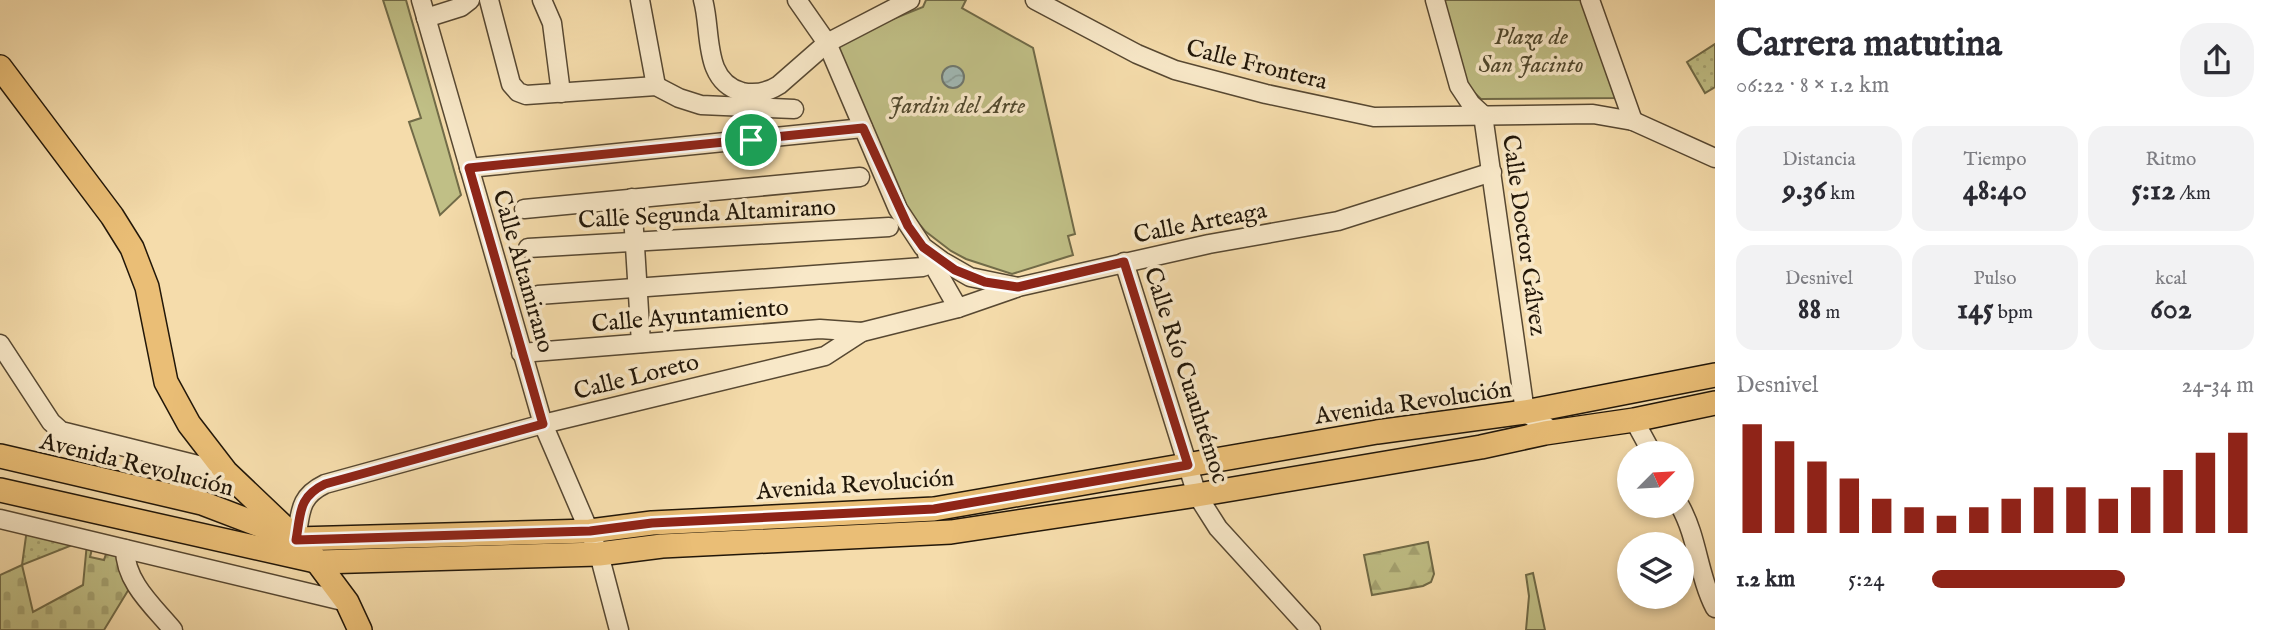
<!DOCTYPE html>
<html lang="es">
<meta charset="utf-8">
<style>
:root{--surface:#fff;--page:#f2f2f3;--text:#2b2b33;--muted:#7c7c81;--accent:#8f2418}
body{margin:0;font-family:"IM FELL English",serif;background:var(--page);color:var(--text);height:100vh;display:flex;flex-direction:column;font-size:26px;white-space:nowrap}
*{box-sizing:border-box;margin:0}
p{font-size:23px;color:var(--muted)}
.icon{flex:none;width:38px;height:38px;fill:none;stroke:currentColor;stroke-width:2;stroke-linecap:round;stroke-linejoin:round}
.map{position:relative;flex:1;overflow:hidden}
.drawer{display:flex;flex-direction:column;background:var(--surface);width:560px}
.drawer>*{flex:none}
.needle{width:46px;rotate:66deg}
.tools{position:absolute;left:1617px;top:441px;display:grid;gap:14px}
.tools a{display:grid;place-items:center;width:77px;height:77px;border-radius:50%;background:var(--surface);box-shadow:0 4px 10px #0003;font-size:35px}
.pin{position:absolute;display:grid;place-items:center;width:60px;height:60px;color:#fff;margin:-30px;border:4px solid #fff;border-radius:50%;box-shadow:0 2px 7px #0007}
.round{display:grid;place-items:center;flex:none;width:74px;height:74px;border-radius:28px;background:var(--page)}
.head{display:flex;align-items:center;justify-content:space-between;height:119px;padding:0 21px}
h1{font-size:38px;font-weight:700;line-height:52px}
.stats{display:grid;grid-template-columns:repeat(3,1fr);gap:10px;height:119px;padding:7px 21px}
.stats div{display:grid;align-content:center;border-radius:18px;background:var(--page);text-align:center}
.stats b{font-size:30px;font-weight:700}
.stats small{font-size:19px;font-weight:400}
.stats p{font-size:19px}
.chart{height:196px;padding:14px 21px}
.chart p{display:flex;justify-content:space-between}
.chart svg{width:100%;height:126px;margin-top:7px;stroke:var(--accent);stroke-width:6}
ul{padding:0 21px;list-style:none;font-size:23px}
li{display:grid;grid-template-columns:112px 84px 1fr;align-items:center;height:52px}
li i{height:18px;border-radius:9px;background:var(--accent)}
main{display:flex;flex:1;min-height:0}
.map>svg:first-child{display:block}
.grass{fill:url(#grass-dots);stroke:#716b48;stroke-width:2}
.forest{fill:url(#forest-firs);stroke:#716b48;stroke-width:2}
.cemetery{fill:url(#cemetery-stones);stroke:#716b48;stroke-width:2}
.park{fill:#c0bf86;stroke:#716b48;stroke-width:2}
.water{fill:url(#water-waves);stroke:#6e7870;stroke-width:2}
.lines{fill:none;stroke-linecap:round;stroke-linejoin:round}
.minor-casing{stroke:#574832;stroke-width:21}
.major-casing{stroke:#221709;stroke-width:26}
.minor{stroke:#f8e8c8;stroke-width:18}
.major{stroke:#eabe76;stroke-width:23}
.route-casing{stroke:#fff;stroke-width:14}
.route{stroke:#8f2418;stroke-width:9}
.labels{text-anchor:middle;stroke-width:7;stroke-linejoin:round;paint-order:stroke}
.park-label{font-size:24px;font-style:italic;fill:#51492e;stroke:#f8e8c8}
.street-label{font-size:24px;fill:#221709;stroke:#f8e8c8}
</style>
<main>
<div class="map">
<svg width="1715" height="630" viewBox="0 0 1715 630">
<defs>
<pattern id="grass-dots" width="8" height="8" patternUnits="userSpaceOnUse" patternTransform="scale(1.75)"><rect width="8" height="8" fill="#c0bf86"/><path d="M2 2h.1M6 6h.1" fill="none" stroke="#a5a372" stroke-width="1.8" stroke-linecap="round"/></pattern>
<pattern id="forest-firs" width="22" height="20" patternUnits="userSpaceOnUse" patternTransform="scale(1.75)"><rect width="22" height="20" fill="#c0bf86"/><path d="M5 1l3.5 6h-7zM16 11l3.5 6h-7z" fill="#a5a372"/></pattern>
<pattern id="cemetery-stones" width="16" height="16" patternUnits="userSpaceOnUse" patternTransform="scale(1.75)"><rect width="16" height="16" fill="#c0bf86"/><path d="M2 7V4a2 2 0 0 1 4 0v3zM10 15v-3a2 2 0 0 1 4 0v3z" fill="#a5a372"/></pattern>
<pattern id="water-waves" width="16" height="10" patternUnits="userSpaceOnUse" patternTransform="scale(1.75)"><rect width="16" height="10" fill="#a1b9b5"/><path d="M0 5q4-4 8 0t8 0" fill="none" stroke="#8a9e9a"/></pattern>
</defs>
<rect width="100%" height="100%" fill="#f5dcab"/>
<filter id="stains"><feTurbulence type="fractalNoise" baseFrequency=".00286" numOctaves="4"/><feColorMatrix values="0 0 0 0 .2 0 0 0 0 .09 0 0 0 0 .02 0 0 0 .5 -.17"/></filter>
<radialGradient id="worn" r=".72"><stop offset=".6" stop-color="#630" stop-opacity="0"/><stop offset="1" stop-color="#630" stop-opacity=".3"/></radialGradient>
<g class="grass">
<path d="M1715,44v43l-10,6 -18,-31z"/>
<path d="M27,529l53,13 -58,23z"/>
</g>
<path class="forest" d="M1428,542l6,32 -3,8 -8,4 -51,9 -8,-40z"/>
<path class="cemetery" d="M87,543l6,2 -3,12 14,3 4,-12 13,3 11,33 -28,46h-104v-55l22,-10 11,47 50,-27z"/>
<g class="park">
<path d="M383,0h23l55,195 -21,20 -31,-93 12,-4z"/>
<path d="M926,0h40l-4,8 71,40 42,186 -7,2 5,19 -61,19 -46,-15 -15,-8 -26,-20 -21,-25 -71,-163 90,-36z"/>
<path d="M1442,0h143l34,98 -138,1 -14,-13z"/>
<path d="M1533,573l12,57h-19l3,-34 -3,-21z"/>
</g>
<circle class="water" cx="953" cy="77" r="11"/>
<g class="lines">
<g class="minor-casing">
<g id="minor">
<path d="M421,0l122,424 56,130 20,76"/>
<path d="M489,0l22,84 7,8 8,3 130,-9 23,12 22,7 93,4"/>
<path d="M542,0l10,23 9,70"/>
<path d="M640,0l16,86"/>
<path d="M703,0c9,31 -1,81 39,92 14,3 26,0 37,-7l48,-42 83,-43"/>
<path d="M797,0l30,43 71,166 25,38 19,14 28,16 48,10 191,-43 129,-23 154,-49"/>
<path d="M1035,0l102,54 38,16 91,24 108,23 219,-3 40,7 82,37"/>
<path d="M1435,0l24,86 12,18 12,11 42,297 29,20"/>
<path d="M1590,0l43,121"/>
<path d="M426,18l35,-11 9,-7"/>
<path d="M469,168l394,-40"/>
<path d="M632,198l9,145"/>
<path d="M524,209l336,-32"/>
<path d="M528,248l361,-21"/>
<path d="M927,254l31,54"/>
<path d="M1124,262l73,233 21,33 93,102"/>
<path d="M538,295l385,-28"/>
<path d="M0,344l51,78 10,9 165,41"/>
<path d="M521,353l299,-24 42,3"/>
<path d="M1634,420l18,33"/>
<path d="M1680,506c18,32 18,69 35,102"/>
<path d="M0,519l347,83"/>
<path d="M296,539c5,-26 2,-42 29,-55l218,-60 282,-68 37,-24 96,-24 58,-20"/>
<path d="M125,549c0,33 28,57 48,81"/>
</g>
</g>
<g class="major-casing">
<g id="major">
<path d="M0,67l112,149 20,32 15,39 19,95 23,42 37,48 62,59"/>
<path d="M0,456l202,47 94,36 294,-8 62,-8 282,-14 443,-77 148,-20 190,-37"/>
<path d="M0,490l320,72 279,-8 63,-8 289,-14 246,-37 284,-48 64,-14 89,-13 81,-17"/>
<path d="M312,555l35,47 13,28"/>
</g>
</g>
<use href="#minor" class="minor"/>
<use href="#major" class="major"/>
</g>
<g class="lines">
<g class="route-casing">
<path id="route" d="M863,128l45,98 15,21 32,23 30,12 33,5 106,-25 64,203 -254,44 -282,14 -62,8 -294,9c5,-27 2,-43 29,-56l218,-60 -74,-256z"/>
</g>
<use href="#route" class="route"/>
</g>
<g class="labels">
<g class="park-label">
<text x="1531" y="44">Plaza de<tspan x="1531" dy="28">San Jacinto</tspan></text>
<text x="957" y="113">Jardin del Arte</text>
</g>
<g class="street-label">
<text transform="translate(1257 64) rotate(14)" y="8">Calle Frontera</text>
<text transform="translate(707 213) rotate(-3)" y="8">Calle Segunda Altamirano</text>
<text transform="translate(1200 222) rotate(-11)" y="8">Calle Arteaga</text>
<text transform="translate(1525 235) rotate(82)" y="8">Calle Doctor Gálvez</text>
<text transform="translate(524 271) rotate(74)" y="8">Calle Altamirano</text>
<text transform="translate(690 315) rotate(-5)" y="8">Calle Ayuntamiento</text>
<text transform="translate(1187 375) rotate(72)" y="8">Calle Río Cuauhtémoc</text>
<text transform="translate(636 376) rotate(-14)" y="8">Calle Loreto</text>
<text transform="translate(1413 402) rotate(-8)" y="8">Avenida Revolución</text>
<text transform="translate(137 464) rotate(14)" y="8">Avenida Revolución</text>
<text transform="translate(855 484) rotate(-4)" y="8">Avenida Revolución</text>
</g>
</g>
<rect width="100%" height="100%" filter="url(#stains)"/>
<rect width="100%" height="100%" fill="url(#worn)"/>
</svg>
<div class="tools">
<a><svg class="needle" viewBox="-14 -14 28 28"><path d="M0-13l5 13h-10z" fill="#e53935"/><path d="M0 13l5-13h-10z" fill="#7c7c81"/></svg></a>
<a><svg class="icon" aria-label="layers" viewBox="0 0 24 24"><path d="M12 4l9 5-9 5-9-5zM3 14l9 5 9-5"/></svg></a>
</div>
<div class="pin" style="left:751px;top:140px;background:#1e9e55"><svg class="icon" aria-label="arrive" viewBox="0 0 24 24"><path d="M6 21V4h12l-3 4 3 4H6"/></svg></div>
</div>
<section class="drawer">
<div class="head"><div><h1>Carrera matutina</h1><p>06:22 · 8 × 1.2 km</p></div><a class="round"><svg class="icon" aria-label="share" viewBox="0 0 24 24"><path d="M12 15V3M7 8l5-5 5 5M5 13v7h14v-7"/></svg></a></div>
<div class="stats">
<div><p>Distancia</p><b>9.36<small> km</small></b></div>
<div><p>Tiempo</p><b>48:40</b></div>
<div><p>Ritmo</p><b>5:12<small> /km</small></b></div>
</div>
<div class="stats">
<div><p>Desnivel</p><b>88<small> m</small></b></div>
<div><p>Pulso</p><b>145<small> bpm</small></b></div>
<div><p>kcal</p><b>602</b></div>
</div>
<div class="chart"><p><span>Desnivel</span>24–34 m</p>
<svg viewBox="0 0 160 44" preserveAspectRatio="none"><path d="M5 44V6M15 44V12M25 44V19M35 44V25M45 44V32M55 44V35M65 44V38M75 44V35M85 44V32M95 44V28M105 44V28M115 44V32M125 44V28M135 44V22M145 44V16M155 44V9"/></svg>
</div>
<ul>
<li><b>1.2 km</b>5:24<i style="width:60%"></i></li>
</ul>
</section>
</main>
